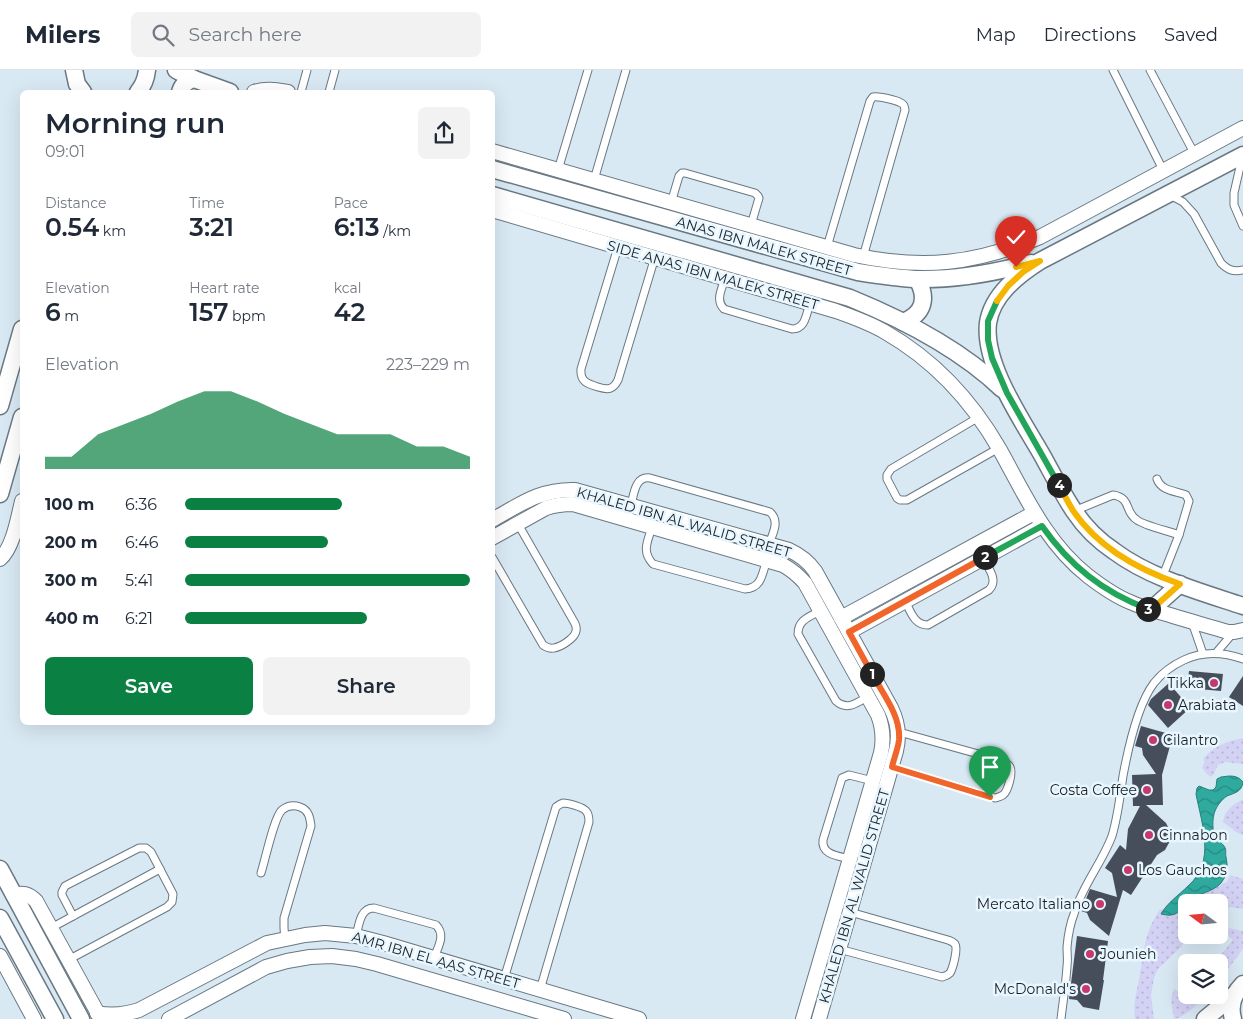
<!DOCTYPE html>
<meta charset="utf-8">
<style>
:root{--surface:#fff;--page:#f2f2f3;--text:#1f2937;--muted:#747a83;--line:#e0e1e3;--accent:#0b8043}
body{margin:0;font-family:Montserrat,sans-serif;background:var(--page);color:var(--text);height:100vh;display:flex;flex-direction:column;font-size:19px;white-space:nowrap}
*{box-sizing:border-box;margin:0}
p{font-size:16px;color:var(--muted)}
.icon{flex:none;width:28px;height:28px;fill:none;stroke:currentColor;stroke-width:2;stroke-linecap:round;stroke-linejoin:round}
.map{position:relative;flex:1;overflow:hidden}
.side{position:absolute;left:20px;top:20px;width:475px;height:635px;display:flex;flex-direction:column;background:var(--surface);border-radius:8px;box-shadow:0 5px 20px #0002}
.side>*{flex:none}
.needle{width:32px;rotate:286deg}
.controls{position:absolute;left:1178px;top:824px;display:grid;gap:10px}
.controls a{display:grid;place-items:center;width:50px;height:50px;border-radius:8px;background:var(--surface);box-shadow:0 5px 20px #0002;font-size:25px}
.pin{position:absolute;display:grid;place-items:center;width:42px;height:42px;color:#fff;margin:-51px -21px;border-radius:50% 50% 50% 0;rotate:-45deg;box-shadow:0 0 5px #0007}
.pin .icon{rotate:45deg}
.km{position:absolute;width:25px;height:25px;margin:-12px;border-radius:50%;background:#222;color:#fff;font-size:14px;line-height:25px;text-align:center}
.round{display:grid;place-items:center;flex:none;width:52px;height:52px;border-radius:8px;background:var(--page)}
.head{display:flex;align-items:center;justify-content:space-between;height:85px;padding:0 25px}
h1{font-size:28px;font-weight:600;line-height:38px}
.figures{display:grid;grid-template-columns:repeat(3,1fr);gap:8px;height:85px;padding:5px 25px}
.figures div{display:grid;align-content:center}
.figures b{font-size:25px;font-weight:600}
.figures small{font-size:14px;font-weight:400}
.figures p{font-size:14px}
.chart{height:140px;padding:10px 25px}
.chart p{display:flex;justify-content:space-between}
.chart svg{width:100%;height:90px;margin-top:5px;fill:var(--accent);opacity:.7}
.action{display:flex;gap:10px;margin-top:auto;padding:10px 25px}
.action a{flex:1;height:58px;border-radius:8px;background:var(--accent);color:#fff;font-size:20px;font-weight:600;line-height:58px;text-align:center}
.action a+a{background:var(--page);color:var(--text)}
ul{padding:0 25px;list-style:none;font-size:16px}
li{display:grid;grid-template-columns:80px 60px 1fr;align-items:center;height:38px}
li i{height:12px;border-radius:6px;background:var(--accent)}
header{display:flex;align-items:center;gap:30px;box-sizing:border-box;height:70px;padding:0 25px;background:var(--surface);border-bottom:1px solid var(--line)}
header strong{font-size:24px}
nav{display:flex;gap:28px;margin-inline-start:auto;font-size:18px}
.search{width:350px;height:45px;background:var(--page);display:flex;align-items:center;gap:12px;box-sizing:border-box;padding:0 18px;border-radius:8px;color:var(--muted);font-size:19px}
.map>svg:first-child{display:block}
.grass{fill:url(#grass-dots)}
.water{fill:url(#water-waves);stroke:#29817a}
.building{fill:#464e5b}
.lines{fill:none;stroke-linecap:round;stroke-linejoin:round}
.service-casing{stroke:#697882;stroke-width:9}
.minor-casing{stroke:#697882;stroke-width:16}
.tertiary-casing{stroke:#697882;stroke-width:19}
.service{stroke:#fff;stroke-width:7}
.minor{stroke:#fff;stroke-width:14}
.tertiary{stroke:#fff;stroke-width:16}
.split-1-casing{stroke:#fff;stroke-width:10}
.split-2-casing{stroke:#fff;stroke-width:10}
.split-3-casing{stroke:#fff;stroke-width:10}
.split-4-casing{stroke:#fff;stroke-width:10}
.split-5-casing{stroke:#fff;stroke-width:10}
.split-6-casing{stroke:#fff;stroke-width:10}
.split-1{stroke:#f0652b;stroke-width:6}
.split-2{stroke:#f0652b;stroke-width:6}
.split-3{stroke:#22a559;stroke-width:6}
.split-4{stroke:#f5b400;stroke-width:6}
.split-5{stroke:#22a559;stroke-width:6}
.split-6{stroke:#f5b400;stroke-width:6}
.poi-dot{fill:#c5396c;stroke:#e8f6ff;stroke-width:2}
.labels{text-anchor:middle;stroke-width:5;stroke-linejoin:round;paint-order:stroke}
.street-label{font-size:14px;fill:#1a2024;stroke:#e8f6ff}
.poi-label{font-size:14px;fill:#1a2024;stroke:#e8f6ff;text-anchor:start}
</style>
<header>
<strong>Milers</strong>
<div class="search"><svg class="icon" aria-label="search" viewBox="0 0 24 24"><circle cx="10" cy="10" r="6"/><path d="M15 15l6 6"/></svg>Search here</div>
<nav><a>Map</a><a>Directions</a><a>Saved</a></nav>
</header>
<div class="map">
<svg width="1243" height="949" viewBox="0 0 1243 949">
<defs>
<pattern id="grass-dots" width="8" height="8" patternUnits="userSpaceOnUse" patternTransform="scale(1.25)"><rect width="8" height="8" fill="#d3d2f5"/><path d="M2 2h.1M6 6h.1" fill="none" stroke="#b5b4d2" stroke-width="1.8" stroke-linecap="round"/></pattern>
<pattern id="water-waves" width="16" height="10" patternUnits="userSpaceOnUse" patternTransform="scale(1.25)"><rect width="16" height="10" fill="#2faa9f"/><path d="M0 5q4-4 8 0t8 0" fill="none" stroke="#278a81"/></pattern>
</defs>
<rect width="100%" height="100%" fill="#d9e9f4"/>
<g class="grass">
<path d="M1243,668v26l-18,-2 -7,3 -5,10 -2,2 -4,-3 -5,-6 2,-5v-5c10,-12 23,-17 39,-20z"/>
<path d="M1243,729v36l-7,-3 -13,-10c1,-12 11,-18 20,-23z"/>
<path d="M1230,805l13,4v30l-12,-2 -12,3v-8h-29l13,-11 24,-9z"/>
<path d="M1186,836v29h4l-9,12 -23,22 -4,9 -3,17 3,24h-19c-2,-14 1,-25 4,-39 2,-11 3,-23 6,-35 2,-13 8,-25 15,-36 9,2 18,5 26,-3z"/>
<path d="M1229,858l14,3v18l-24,32v-19h-4l18,-22 -7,-6z"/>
<path d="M1175,919l10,8 2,-2h19c-7,8 -22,23 -32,24 -1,-9 -6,-22 1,-30z"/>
</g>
<path class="water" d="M1229,706c6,0 10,1 14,6 -1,10 -9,11 -16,14 -6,4 -10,10 -12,15 -3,7 -3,21 1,27 2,3 6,5 8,8 3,4 1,7 2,11 2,10 2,17 -5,26 -9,10 -22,9 -33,19h-2v3c-9,9 -12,12 -25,9 7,-12 17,-18 27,-28 28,-24 14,-61 8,-92l1,-6 2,-2 10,4h4l3,-3 1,-8 4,-2z"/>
<g class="building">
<path d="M1189,601l34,3 -2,17 -34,-3z"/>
<path d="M1243,606v30l-14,-9z"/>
<path d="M1169,613l21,25 -22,20 -20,-23 3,-6z"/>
<path d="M1141,656l32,9 -11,40 1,30h-17l20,18 4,8v10l-5,9 -8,5 -26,40 -8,-5 -14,46 -19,-16 -3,-7 -6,-2 9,-22 27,8 -5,-24 -7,-5 15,-23 6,5 2,-21 12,-23h-7l-1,-31 24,-1 -13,-19 -1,-7 -7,-2z"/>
<path d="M1077,866l31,5 -5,39h1l-5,30 -16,-3 -6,-7 -8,-1z"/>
</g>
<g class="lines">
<g class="service-casing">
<g id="service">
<path d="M1113,0l50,100"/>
<path d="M1150,0l44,83"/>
<path d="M301,22l6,-22"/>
<path d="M329,22l6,-22"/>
<path d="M1242,88l-8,35v12l9,21"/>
<path d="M558,100l30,-100"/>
<path d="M594,110l32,-110"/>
<path d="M1170,125l13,7 11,12 27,49c7,7 12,9 22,7"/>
<path d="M671,133l8,-27 3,-3h3l70,20 3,3 1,2 -8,27"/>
<path d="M618,177l-37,122c-1,13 7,15 17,18 10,3 15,3 20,-7l37,-123"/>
<path d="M827,177l43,-146 3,-4c6,-1 23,3 28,6 4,2 3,3 4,7l-42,147"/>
<path d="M725,208c-3,11 -10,22 -1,31l68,20c14,0 14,-15 18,-26"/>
<path d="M979,347l-88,52 -4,6v4l10,19 3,2h7l92,-52"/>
<path d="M1157,409c4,12 19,12 29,16l3,6 -10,34 -17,43"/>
<path d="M631,435c3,-11 4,-29 19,-27l120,34c10,9 3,21 -1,32"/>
<path d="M1074,441l39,-16c19,3 11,17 24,25 8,6 32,11 42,15"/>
<path d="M652,457c-4,14 -11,24 1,37l92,25c17,-1 17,-15 22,-30"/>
<path d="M492,487l51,88c3,2 7,4 11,3 7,-1 21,-10 22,-17 1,-4 -1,-8 -3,-11l-55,-96"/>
<path d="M905,531c6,11 9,24 23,24l61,-35c10,-10 -1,-22 -6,-32"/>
<path d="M820,541c-11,6 -22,9 -22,23l38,67c11,10 21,2 31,-4"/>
<path d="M1192,552l11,32"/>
<path d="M1216,583l17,-20"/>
<path d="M892,697l103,31c4,-1 5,-1 8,-3 5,-4 10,-22 7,-28 -2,-4 -6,-5 -10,-7l-101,-28"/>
<path d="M850,789c-11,-3 -29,-4 -27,-19l19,-62 7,-3 24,6"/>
<path d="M261,803c4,-12 13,-56 21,-63 5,-4 12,-5 18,-3 9,3 10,11 11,19l-27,92v10l1,11"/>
<path d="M51,858l109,-59"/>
<path d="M356,866c3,-11 4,-28 18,-28l62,17c10,10 2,22 -2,33"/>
<path d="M839,879l103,28c4,-1 5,-1 8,-4 3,-5 8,-24 5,-29 -3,-3 -4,-3 -7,-4l-98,-28"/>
<path d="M68,890l99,-53 5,-5 1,-8 -22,-42 -5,-4h-7l-74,38 -3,6v3l11,21"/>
<path d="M504,909l52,-172c3,-2 4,-3 7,-4 5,0 20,4 23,8 3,3 3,7 3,11l-49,168"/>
<path d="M1061,949c2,-18 5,-35 6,-53 1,-6 0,-12 0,-19 1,-11 3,-23 7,-33 8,-28 28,-51 38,-78 6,-20 8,-40 11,-60 5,-27 15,-72 31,-93 8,-10 19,-18 30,-23 19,-9 39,-8 59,-1"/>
</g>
</g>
<g class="minor-casing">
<g id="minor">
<path d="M254,22c12,-4 22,-2 34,0"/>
<path d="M492,81l362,104c69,15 121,9 186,-18l203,-109"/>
<path d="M492,140l344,101c17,6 34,12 49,21 49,28 87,69 115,118 25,45 46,93 88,126 13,10 27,20 42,26 13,6 26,9 40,13 19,6 38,11 58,17h6l9,-2"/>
<path d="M492,450c29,-16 48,-31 83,-30l214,60c11,5 19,11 26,21l76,137c7,14 9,27 5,43l-77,268"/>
<path d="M492,468l54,-30c9,-3 17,-4 27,-4l210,61c9,5 15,10 22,18l73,132c5,13 6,24 3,38l-78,266"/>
<path d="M0,489c13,-11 18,-41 22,-58"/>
<path d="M841,548l193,-105"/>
<path d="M849,562l193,-106"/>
<path d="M13,825c10,-3 16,-1 23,6l65,118"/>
<path d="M0,886l34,63"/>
<path d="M97,943c15,3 27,2 42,-3l128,-67 38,-8 20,-2 31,3 27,7 256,76"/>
<path d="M169,949l97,-52 21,-6 23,-4 22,-1 24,3 21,5 187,55"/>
</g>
</g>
<g class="tertiary-casing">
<g id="tertiary">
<path d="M74,0l3,14 6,8"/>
<path d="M176,0l18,9 36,13"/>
<path d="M138,22c6,-7 8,-13 9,-22"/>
<path d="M180,22c2,-7 6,-11 14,-13"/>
<path d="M1243,85l-203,106c-22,14 -48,34 -52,62 -5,41 34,97 54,132 10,18 20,38 32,56 10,15 25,30 40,40 36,27 87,41 129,55"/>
<path d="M492,99l366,103c19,3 38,6 57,7 39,1 79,-6 116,-16"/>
<path d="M492,125l358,103c54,22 109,50 152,91"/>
<path d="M903,252c21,-8 25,-24 14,-43"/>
<path d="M0,336l22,-77"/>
<path d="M0,424l22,-77"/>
<path d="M1151,540l29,-26"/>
<path d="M0,799l81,150"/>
<path d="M0,848l55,101"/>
<path d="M1205,949l29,-24"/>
<path d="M1233,949c-4,-14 0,-25 10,-35"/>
</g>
</g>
<use href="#service" class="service"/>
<use href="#minor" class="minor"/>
<use href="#tertiary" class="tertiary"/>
</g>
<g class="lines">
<g class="split-1-casing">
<path id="split-1" d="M872,604c11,20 29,42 27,66 -1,9 -5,18 -7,27l98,30"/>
</g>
<g class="split-2-casing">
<path id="split-2" d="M872,604l-23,-42 136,-75"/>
</g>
<g class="split-3-casing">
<path id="split-3" d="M985,487l57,-31c28,40 61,66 106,83"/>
</g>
<g class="split-4-casing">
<path id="split-4" d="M1059,415c5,9 9,18 15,27 25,36 65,58 106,72l-29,26 -3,-1"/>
</g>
<g class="split-5-casing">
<path id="split-5" d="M997,231l-9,20v19l4,18 15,35 52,92"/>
</g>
<g class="split-6-casing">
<path id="split-6" d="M997,231l11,-15 15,-14 17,-11 -24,6"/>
</g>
<use href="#split-1" class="split-1"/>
<use href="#split-2" class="split-2"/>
<use href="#split-3" class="split-3"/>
<use href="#split-4" class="split-4"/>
<use href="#split-5" class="split-5"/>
<use href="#split-6" class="split-6"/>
</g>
<g class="poi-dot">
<circle cx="1214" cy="613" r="5"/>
<circle cx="1168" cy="635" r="5"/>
<circle cx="1153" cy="670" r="5"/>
<circle cx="1147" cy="720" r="5"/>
<circle cx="1149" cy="765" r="5"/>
<circle cx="1128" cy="800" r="5"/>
<circle cx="1100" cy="834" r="5"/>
<circle cx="1090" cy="884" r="5"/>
<circle cx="1086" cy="919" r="5"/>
</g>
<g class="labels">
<g class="street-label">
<text transform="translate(764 176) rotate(16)" y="5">ANAS IBN MALEK STREET</text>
<text transform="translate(713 205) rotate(16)" y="5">SIDE ANAS IBN MALEK STREET</text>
<text transform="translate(684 452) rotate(16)" y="5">KHALED IBN AL WALID STREET</text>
<text transform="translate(854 826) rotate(-74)" y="5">KHALED IBN AL WALID STREET</text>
<text transform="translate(436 890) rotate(16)" y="5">AMR IBN EL AAS STREET</text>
</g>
<g class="poi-label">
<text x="1204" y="618" text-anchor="end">Tikka</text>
<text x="1178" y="640">Arabiata</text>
<text x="1163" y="675">Cilantro</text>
<text x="1137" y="725" text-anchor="end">Costa Coffee</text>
<text x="1159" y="770">Cinnabon</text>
<text x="1138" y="805">Los Gauchos</text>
<text x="1090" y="839" text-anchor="end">Mercato Italiano</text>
<text x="1100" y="889">Jounieh</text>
<text x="1076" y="924" text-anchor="end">McDonald's</text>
</g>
</g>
</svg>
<div class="controls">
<a><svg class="needle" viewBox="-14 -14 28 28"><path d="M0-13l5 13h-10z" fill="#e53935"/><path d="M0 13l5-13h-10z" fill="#747a83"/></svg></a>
<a><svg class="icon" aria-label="layers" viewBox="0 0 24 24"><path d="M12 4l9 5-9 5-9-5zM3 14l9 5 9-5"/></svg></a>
</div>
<div class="pin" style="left:990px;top:727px;background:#1e9e55"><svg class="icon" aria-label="arrive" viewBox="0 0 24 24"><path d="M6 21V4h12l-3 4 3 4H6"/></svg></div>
<div class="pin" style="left:1016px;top:197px;background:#d93025"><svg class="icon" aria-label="check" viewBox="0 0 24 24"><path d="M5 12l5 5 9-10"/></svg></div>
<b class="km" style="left:872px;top:604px">1</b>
<b class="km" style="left:985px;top:487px">2</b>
<b class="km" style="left:1148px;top:539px">3</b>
<b class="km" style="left:1059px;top:415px">4</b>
<section class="side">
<div class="head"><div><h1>Morning run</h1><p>09:01</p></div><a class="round"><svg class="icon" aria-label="share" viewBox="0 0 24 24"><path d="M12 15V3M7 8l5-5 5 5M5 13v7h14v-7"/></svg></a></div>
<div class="figures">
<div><p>Distance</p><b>0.54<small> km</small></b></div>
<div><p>Time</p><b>3:21</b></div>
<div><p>Pace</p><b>6:13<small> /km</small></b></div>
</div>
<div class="figures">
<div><p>Elevation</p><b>6<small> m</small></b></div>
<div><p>Heart rate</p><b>157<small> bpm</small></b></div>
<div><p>kcal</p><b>42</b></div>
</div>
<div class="chart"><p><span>Elevation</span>223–229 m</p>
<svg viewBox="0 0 160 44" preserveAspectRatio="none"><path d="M0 44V38L10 38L20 27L30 22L40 17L50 11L60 6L70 6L80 11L90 17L100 22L110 27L120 27L130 27L140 33L150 33L160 38V44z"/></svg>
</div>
<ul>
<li><b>100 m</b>6:36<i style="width:55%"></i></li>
<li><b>200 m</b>6:46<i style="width:50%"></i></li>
<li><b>300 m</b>5:41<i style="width:100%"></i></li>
<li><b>400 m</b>6:21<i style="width:64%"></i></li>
</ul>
<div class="action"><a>Save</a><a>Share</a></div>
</section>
</div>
